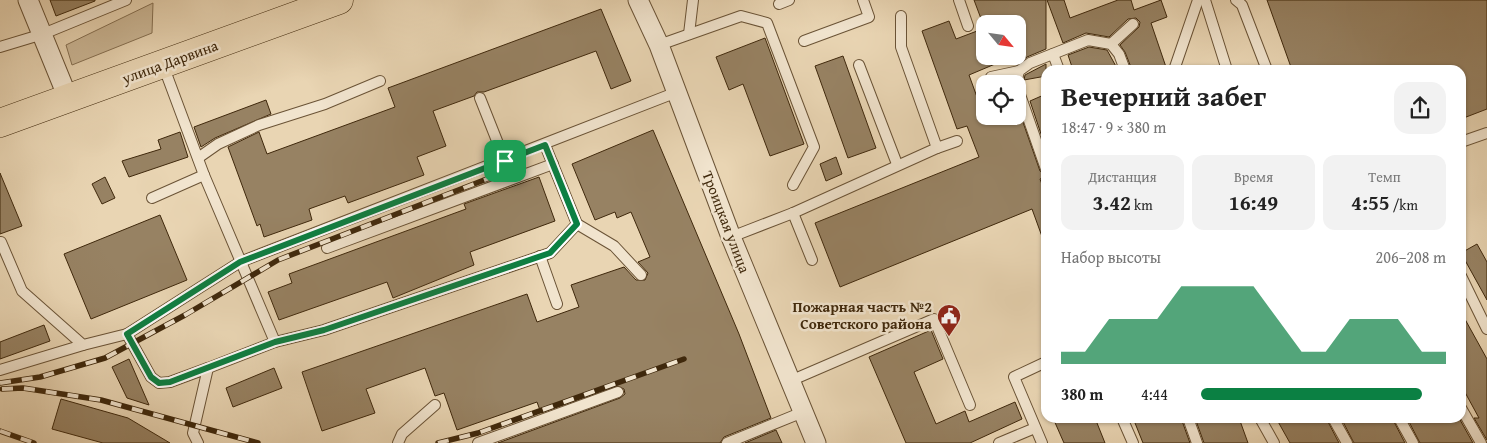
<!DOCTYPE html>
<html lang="ru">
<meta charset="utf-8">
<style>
:root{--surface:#fff;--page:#f2f2f2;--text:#222;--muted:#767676;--accent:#0b8043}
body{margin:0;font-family:"Gentium Book Plus",serif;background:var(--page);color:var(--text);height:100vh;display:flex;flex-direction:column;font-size:19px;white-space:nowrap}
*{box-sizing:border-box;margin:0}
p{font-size:16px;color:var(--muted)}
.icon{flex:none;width:28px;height:28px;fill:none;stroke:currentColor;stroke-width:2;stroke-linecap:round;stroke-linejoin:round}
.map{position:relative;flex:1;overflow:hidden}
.side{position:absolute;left:1041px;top:65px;width:425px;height:358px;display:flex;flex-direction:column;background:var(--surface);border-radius:15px;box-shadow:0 1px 4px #0004}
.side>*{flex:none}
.needle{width:32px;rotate:119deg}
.buttons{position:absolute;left:976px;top:15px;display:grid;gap:10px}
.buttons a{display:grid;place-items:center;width:50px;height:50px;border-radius:10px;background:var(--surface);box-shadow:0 1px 4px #0004;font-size:25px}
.pin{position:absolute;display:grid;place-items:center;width:42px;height:42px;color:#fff;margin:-21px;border-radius:10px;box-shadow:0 2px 8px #0006}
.round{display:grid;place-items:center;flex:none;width:52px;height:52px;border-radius:15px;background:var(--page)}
.overview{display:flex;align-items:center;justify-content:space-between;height:85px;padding:0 20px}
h1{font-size:28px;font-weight:700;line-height:38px}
.metrics{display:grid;grid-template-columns:repeat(3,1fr);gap:8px;height:85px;padding:5px 20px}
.metrics div{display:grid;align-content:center;border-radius:12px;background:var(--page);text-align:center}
.metrics b{font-size:21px;font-weight:700}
.metrics small{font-size:14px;font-weight:400}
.metrics p{font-size:14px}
.chart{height:140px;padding:10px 20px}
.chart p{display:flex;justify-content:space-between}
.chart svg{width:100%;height:90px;margin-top:5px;fill:var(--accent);opacity:.7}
ul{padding:0 20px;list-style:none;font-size:16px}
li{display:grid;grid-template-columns:80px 60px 1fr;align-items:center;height:38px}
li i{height:12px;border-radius:6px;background:var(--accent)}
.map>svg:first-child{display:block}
.green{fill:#ccb897;stroke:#867052}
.building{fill:#978263;stroke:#3f280c}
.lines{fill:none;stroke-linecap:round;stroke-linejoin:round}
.service-casing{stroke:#6a5336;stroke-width:12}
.minor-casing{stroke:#6a5336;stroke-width:21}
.primary-casing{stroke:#3f280c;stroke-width:29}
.service{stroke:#f1e4ce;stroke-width:10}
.minor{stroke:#f1e4ce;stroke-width:19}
.primary{stroke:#e9d5b3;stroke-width:28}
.rail-casing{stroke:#3f280c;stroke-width:5.5}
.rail{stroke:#f1e4ce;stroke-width:4;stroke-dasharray:11;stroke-linecap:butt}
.route-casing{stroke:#fff;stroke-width:10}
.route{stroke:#0b8043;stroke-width:6}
.labels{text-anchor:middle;stroke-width:5;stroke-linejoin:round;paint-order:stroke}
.street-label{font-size:15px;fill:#3f280c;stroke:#f1e4ce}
.poi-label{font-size:15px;font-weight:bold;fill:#3f280c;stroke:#f1e4ce;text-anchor:end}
</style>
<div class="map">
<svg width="1487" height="443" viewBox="0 0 1487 443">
<rect width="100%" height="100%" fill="#e9d5b3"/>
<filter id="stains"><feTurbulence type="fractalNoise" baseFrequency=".004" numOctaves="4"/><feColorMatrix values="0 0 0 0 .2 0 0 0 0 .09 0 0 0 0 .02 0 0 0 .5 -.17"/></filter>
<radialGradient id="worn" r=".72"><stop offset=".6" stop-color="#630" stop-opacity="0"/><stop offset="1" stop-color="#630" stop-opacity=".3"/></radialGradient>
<path class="green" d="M153,3l-1,30 -80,32 -6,-20z"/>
<g class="building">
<path d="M50,0h45v1l-39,15z"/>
<path d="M974,0h72v49l-19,8 -9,7v-40h-35z"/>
<path d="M1047,0h17l6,18 48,-18h13l3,10 27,-10 6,17 -16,6 16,47h-35l-7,-18 -5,-7 19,-18 1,-5 -4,-4 -8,1 -19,18 -23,-4 -23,10z"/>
<path d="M1267,0h220v109l-26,10v-49h-169z"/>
<path d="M601,9l30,72 -20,8 -15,-38 -112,41h-7l-3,4 -41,15 13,35 -29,11 7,18 -76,28 -3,-7 -36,13 3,11 -48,17 -4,-13 -3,2 -29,-79 31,-15 8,22 128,-47 -7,-19z"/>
<path d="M949,21l7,18 29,-11v28h29l-45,19 16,44 8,-3h25v-8l22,63 6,5 -6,3 6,16v46l-2,1 -12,-33 -192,78 -25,-64 164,-66 -12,-31 -10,3 -35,-98z"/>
<path d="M765,38l39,106 -34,12 -27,-72 -14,6 -13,-33z"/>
<path d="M1089,47l18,3 11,20h-45l-5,-15z"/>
<path d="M843,56l33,92 -28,10 -33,-92z"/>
<path d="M1046,64v12l-22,4 1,-5z"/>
<path d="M1046,94v55l-16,-48z"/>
<path d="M266,100l5,14 -56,24 -14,9 -7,-20z"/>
<path d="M653,130l86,204 32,84 -47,19 -4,6h-222l122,-45 5,-4 -1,-5 -8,-3 -75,27 -4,-11 -80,28 -13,-37 -9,3 -10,-28 -59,21 9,24 -53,18 -20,-59 225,-78 10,28 42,-15 -8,-22 53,-18 12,13h9l3,-7 -10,-11 12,-5 -19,-45 -14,6 -2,-6 -20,8 -23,-56z"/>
<path d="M180,132l8,25 -59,20 -7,-16 39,-12 -3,-9z"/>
<path d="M836,157l6,17 -16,7 -6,-17z"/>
<path d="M0,173l22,53 -22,8z"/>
<path d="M105,177l10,21 -13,6 -10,-20z"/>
<path d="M539,177l16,44 -85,31 4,13 -81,33 -6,-16 -108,38 -11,-28 24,-9 -3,-9 177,-65 -2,-5z"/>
<path d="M160,215l27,65 -96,39 -27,-65z"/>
<path d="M1477,244l10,18v38l-26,-47z"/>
<path d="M1461,312l26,47v81l-13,-22h5l-18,-33z"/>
<path d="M44,325l6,16 -50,18v-17z"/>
<path d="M931,330l12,29 -29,13 22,52 29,-13 4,11 46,-20 7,17 -52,24h-64l-37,-86z"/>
<path d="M129,359l20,46 -22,-7 -15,-31z"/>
<path d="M274,368l8,20 -49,19 -7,-19z"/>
<path d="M61,399l67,19 42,25h-67l-51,-14z"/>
<path d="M1053,418h42l10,25h-41z"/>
<path d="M1133,418h48l9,25h-47z"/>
<path d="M1195,418h44l9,25h-44z"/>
<path d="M1276,418h50l13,25h-49z"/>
<path d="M1341,418h51l13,25h-51z"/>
<path d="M1407,418h52l14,25h-53z"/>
<path d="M776,430l6,13h-37z"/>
</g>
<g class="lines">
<g class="service-casing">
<g id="service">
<path d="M959,0l9,26"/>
<path d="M1205,0l22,70"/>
<path d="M1236,0l6,5 25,65"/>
<path d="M779,4l10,-4"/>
<path d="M689,34l4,-34"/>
<path d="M804,41l65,-24 -6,-17"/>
<path d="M1111,44l22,-20"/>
<path d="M659,45l82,-29 26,7 47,124 -21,38"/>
<path d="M0,47l43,-13 83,-34"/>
<path d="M1053,54l6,16"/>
<path d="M163,65l41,110 71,167"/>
<path d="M859,65l38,99"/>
<path d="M1174,70l24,-70"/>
<path d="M991,77l28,-6"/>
<path d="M1016,84l3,-13 11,-8 58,-23 23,4 8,10 6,16"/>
<path d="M1018,89l28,80"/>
<path d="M480,98l25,63"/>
<path d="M1461,142l26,-9"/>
<path d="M937,148l20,-7"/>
<path d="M198,158l20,-14 41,-19 66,-21 55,-23"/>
<path d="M152,198l52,-23"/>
<path d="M793,213l19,47"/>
<path d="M577,224l37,22 27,29"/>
<path d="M731,237l62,-24 144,-65 -36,-101v-31"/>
<path d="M1,242l21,49 61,54 44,-11 24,43 8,6 11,-1 38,-14 -15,65 5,10"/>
<path d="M327,248l226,-84"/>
<path d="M540,256l17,48"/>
<path d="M1461,276l26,53"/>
<path d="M127,334l113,-72 437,-170"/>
<path d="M208,368l67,-26 49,-12 226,-77 27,-29 -32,-79"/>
<path d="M0,370l83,-25"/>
<path d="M790,381l144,-62 36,86"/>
<path d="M1461,408l20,35"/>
<path d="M1122,418l11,25"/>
<path d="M1188,418l9,25"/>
<path d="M1260,418l14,25"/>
<path d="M1333,418l14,25"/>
<path d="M1399,418l14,25"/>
<path d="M398,443l4,-9 33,-29"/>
<path d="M478,443l140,-51"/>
<path d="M727,443l76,-31"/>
<path d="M999,443l36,-15"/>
<path d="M1042,443l-28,-66 32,-15"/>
</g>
</g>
<g class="minor-casing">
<g id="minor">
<path d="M28,0l40,98"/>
<path d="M638,0l21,45 72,192 85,206"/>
</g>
</g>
<g class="primary-casing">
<path id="primary" d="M0,123l339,-123"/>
</g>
<use href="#service" class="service"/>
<use href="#minor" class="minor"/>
<use href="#primary" class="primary"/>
<g class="rail-casing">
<g id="rail">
<path d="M0,383l40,-6 65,-19 80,-43 93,-55 219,-85"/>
<path d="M2,389l21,-1 78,12 157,43"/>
<path d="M0,431l34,12"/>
<path d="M438,443l40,-10 206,-74"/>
</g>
</g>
<use href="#rail" class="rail"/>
</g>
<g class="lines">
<g class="route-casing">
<path id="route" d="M545,145l32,79 -27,29 -226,77 -49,12 -105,40 -11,1 -8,-6 -24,-43 113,-72z"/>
</g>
<use href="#route" class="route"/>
</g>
<defs>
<g id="civic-pin" transform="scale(1.25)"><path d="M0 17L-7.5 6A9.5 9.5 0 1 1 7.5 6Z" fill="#8f2418" stroke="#f1e4ce"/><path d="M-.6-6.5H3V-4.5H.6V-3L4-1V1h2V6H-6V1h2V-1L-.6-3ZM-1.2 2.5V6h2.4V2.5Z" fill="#fff"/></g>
</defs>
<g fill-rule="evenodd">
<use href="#civic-pin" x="949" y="316"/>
</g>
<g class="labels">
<g class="street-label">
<text transform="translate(170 62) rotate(-20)" y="5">улица Дарвина</text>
<text transform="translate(726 222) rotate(69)" y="5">Троицкая улица</text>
</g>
<g class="poi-label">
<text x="932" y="312">Пожарная часть №2<tspan x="932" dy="17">Советского района</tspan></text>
</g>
</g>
<rect width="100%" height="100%" filter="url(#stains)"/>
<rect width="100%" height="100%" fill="url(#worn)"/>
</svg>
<div class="buttons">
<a><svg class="needle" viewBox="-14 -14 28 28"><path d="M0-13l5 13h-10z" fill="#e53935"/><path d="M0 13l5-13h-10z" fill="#767676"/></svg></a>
<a><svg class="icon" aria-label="locate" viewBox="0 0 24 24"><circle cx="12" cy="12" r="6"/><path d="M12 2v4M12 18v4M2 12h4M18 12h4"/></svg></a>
</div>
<div class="pin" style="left:505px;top:161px;background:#1e9e55"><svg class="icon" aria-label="arrive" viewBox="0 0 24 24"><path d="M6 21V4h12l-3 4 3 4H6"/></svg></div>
<section class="side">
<div class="overview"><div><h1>Вечерний забег</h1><p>18:47 · 9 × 380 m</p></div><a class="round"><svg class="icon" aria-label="share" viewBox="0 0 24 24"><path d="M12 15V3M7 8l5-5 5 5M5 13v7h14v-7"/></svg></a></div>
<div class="metrics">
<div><p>Дистанция</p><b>3.42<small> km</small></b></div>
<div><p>Время</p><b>16:49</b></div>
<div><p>Темп</p><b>4:55<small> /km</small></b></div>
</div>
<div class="chart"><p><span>Набор высоты</span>206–208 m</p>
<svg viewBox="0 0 160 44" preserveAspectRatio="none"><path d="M0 44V38L10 38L20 22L30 22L40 22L50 6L60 6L70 6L80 6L90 22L100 38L110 38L120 22L130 22L140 22L150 38L160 38V44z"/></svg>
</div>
<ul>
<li><b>380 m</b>4:44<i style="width:90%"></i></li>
</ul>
</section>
</div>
